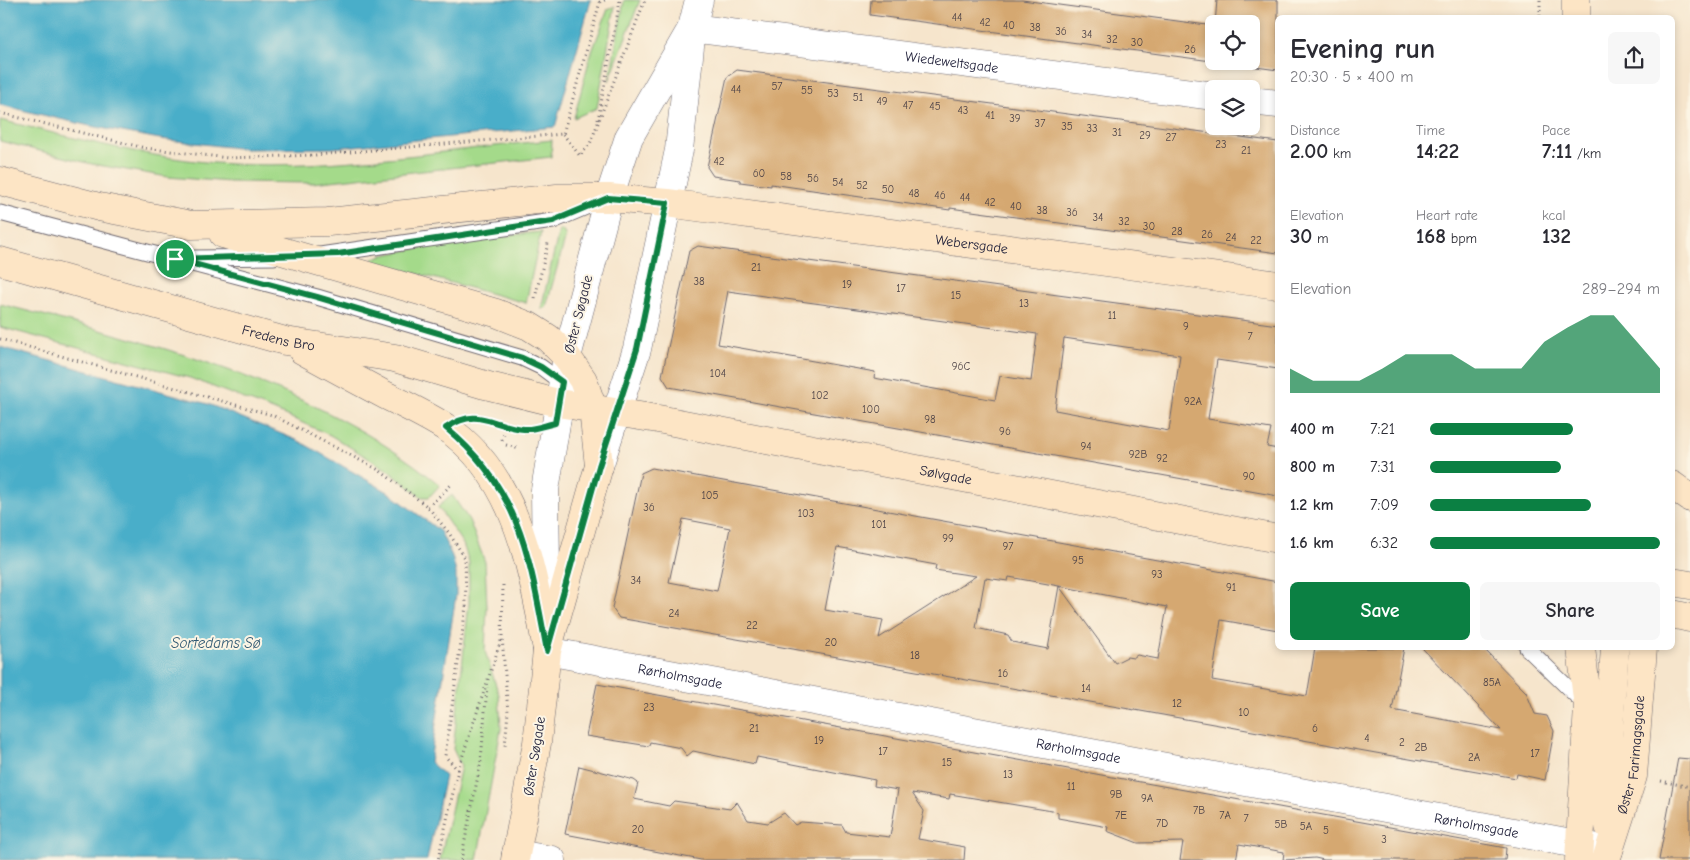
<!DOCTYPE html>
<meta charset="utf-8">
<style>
:root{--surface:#fff;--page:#f7f7f7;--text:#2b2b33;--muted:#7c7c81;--accent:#0b8043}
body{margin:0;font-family:"Comic Neue",sans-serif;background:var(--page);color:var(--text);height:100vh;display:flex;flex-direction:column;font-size:19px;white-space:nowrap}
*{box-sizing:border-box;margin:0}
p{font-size:16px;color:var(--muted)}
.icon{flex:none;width:28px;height:28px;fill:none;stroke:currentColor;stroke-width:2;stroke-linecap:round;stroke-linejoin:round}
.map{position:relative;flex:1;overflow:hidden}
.sheet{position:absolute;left:1275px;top:15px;width:400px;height:635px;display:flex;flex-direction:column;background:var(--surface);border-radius:8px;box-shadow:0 2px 8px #0003}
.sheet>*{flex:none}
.tools{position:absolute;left:1205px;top:15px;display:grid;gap:10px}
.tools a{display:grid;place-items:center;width:55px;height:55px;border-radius:8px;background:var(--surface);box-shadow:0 2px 8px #0003;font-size:25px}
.pin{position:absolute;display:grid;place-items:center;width:42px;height:42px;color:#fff;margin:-21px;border:2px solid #fff;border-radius:50%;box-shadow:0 1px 5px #0007}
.round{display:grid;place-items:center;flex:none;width:52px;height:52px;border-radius:8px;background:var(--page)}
.headline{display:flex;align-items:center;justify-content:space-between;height:85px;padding:0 15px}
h1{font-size:28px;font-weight:800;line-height:38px}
.stats{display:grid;grid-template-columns:repeat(3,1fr);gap:8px;height:85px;padding:5px 15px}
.stats div{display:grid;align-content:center}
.stats b{font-size:21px;font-weight:800}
.stats small{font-size:14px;font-weight:400}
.stats p{font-size:14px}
.chart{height:140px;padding:10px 15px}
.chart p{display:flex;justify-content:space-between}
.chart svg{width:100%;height:90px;margin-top:5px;fill:var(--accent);opacity:.7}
.action{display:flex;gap:10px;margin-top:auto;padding:10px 15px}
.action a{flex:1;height:58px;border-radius:8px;background:var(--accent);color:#fff;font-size:20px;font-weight:800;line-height:58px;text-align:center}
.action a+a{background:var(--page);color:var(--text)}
ul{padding:0 15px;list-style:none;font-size:16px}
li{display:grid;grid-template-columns:80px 60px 1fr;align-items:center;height:38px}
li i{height:12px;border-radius:6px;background:var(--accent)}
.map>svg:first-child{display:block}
.green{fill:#a4da8a;stroke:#637e62}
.water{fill:#49aec9;stroke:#366882}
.building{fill:#d5a871;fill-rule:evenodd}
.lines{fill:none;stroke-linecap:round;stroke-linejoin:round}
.lane-casing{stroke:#6c666e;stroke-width:17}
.street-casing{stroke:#6c666e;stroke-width:29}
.secondary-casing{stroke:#6c666e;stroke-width:29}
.path{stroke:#6c666e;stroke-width:3;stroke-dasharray:1 4;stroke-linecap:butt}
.lane{stroke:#fff;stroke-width:15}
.street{stroke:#fff;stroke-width:28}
.secondary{stroke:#fde5c5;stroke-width:28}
.route-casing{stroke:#fff;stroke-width:10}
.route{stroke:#0b8043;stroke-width:6}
.labels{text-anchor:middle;stroke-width:4;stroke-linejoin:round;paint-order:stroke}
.number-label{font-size:11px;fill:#4f4448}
.street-label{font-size:14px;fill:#22223b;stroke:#fcf5e5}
.water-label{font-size:15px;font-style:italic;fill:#325a74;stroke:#fcf5e5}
</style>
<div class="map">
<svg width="1690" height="860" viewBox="0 0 1690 860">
<rect width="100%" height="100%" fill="#fcf5e5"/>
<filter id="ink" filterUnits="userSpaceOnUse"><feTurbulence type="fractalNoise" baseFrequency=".02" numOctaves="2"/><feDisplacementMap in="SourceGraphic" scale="10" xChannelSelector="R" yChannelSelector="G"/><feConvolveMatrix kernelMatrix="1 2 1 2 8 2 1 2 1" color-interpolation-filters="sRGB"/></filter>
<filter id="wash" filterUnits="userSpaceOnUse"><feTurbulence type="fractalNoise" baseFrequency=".0096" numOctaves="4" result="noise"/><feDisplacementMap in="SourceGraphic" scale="20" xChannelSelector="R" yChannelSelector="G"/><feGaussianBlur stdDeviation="1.12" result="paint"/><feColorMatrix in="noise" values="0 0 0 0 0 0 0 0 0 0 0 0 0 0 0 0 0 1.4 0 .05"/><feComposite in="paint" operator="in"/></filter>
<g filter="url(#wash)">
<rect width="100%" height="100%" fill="#f6e5cc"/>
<g class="green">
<path d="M624,0h16l-31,81 15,-80z"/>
<path d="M615,6l-18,102 -23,10 16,-61 18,-48z"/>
<path d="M0,120c76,18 153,40 231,44 105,5 216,-14 321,-24l-1,17 -239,26 -82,-1 -62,-5 -76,-13 -92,-23z"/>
<path d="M559,230h3l4,6 -20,71 -5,2z"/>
<path d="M541,232l-15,71 -152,-41 -1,-3c4,-7 149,-26 168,-27z"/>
<path d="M0,304c153,39 315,79 440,181l-11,12h-7l-36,-28 -56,-34 -57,-25 -83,-32 -190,-51z"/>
<path d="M452,495l17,25 16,42 2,45 -2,44 14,44 2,34 -24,131h-37l21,-94 -8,-17 16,-146v-41l-6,-18 -25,-37z"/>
</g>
<g class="water">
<path d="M0,0h591l-36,127 -222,21 -87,1 -86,-10 -70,-13 -90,-21z"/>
<path d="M0,347l208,57 91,37 89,51 52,39 12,25 4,17v22l-26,167 15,14 -18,84h-427z"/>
</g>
<g id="blocks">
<g class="building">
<path d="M871,0h151l192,26v35h37v-37h-36l2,-24h61v70l-408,-55z"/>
<path d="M737,70l541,72v111l-328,-45v2l-179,-26v2l-31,-4v-2l-27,-4 -6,-9 20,-90z"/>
<path d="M698,246l580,79v44l-61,-9 -9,59 63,10 -4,18 11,2v47l-609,-109 -7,-11 2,-10 25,-115zM728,291l309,43 -6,47 -31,-5 -5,24 -121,-22 1,-6 -157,-28zM1064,338l116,17 -11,76 -114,-21z"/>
<path d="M652,468l626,114v48l-57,-10 -9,60 95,16 8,-48h89l-12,62 109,20 -79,-82h61l43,44 9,22 12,2 7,15 -9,49 -28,-6 -1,4 -897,-160 -7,-10 29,-135zM683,519l47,9 -13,63 -48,-9zM837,547l99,18 -1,5 41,6 -97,62 4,-18 -58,-10zM1009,577l50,9 -11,63 -36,-7 -4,-7 -32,-7 9,-50 23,3zM1059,586l108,21 -9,52 -21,-4 -4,3 -6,-1 -12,6z"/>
<path d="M597,684l909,164 -1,12h-181l-9,-2 -32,2 1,-8 -45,-8 -3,16h-56l3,-18 -45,1 -31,-12 1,-4 -50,-9v-6l-108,-18 -1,5 -37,-6 12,18 -6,28 47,8 -1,13h-263l-136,-26 14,-68 55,14 4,3 -4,16 35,7 5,-5 56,8 7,-7 11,18 20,3 16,-10 11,12 6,-3 41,3 4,7 44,5 8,-47 -24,-4 1,-6 -118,-23 -2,7 -62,-13 -6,5 -6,-8 -31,-6 -1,4 -63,-10z"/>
<path d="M1678,758l12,1v101h-31z"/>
</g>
</g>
</g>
<g filter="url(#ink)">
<use href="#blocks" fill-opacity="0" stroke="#6c666e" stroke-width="1"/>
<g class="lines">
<g class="lane-casing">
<g id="lane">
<path d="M0,213l317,84 205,61 19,9 24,18"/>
<path d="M320,255l233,-34 40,-17"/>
<path d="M195,258l79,-1"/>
<path d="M1527,648l61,59"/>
</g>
</g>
<g class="street-casing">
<g id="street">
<path id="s1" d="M692,28l-63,109 -20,61 -42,159 -22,133 2,161 1062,199"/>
<path id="s2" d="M692,28l522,68"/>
<path d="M1251,101l27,3"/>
<path d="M599,466l38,-117 42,-199 13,-122 7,-28"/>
<path d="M516,854l36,6"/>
</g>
</g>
<g class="secondary-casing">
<g id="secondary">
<path d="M1576,0v18"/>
<path id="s3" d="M0,181l99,26 92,18 137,-3 229,-24h52l58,5 611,82"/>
<path d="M223,234l273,79 33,13 19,12 19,19 16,23 10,29 6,57 -52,185 -10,92 -22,117"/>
<path id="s4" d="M0,261l285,80 110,17 90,27 73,18 100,16 620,120"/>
<path d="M302,350c27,15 55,30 83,45 20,10 41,20 60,32 72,48 86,139 101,217"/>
<path d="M1672,485l18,13"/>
<path d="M1672,582l18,3"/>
<path d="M1672,614l18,4"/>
<path d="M1609,826l-1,-84 7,-94"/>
<path d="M1579,860l9,-153 -7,-59"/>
<path id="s5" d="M1606,860l27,-84 10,-128"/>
</g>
</g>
<g class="path">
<path d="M1540,0v18"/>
<path d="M0,113l145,35 83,10 87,-3 248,-21 37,-132 5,-2"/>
<path d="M598,120l22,-120"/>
<path d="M563,134l17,22 10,-12 55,-144"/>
<path d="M535,298l13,-55"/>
<path d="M0,339l272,76 107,55 49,37 21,26 16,25 1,48 -21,150 13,14 -20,90"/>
<path d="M485,420l42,9"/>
<path d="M502,440l3,-9"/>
<path d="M506,445l13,4"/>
<path d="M428,507l24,-23"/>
<path d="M503,585l-1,52 6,75 -3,34"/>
<path d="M458,770l43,-130"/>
<path d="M1661,781l29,6"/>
<path d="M461,860l20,-99 6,-74"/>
</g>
<use href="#lane" class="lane"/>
<use href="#street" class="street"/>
<use href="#secondary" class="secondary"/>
</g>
</g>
<g class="lines" filter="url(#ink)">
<g class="route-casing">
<path id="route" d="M608,198l59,5 -30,146 -38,117 -52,185c-17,-90 -25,-161 -101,-223 33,-22 44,-2 78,1 10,1 21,-4 31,-6l7,-41 -21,-15 -19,-9 -205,-61 -142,-38 163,-5 215,-33z"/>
</g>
<use href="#route" class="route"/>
</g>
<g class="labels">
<g class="number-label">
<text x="957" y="21">44</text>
<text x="985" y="26">42</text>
<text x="1009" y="29">40</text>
<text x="1035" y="31">38</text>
<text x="1061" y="35">36</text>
<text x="1087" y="38">34</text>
<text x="1112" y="43">32</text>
<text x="1137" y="46">30</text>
<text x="1190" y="53">26</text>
<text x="777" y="90">57</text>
<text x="736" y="93">44</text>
<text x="807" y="94">55</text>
<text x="833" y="97">53</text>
<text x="858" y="101">51</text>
<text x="882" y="105">49</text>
<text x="908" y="109">47</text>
<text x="935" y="110">45</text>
<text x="963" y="114">43</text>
<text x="990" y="119">41</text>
<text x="1015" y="122">39</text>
<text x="1040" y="127">37</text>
<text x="1067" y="130">35</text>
<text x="1092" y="132">33</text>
<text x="1117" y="136">31</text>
<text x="1145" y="139">29</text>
<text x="1171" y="141">27</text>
<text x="1221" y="148">23</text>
<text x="1246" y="154">21</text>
<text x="719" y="165">42</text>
<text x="759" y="177">60</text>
<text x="786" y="180">58</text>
<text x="813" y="182">56</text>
<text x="838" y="186">54</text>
<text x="862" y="189">52</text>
<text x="888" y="193">50</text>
<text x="914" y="197">48</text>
<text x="940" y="199">46</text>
<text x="965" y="201">44</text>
<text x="990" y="206">42</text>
<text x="1016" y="210">40</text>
<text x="1042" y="214">38</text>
<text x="1072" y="216">36</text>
<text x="1098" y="221">34</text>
<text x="1124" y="225">32</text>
<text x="1149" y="230">30</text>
<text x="1177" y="235">28</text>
<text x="1207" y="238">26</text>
<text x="1231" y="241">24</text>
<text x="1256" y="244">22</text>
<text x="756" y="271">21</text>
<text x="699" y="285">38</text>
<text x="847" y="288">19</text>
<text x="901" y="292">17</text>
<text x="956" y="299">15</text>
<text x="1024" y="307">13</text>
<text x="1112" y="319">11</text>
<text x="1186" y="330">9</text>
<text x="1250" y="340">7</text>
<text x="961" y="370">96C</text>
<text x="718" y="377">104</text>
<text x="820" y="399">102</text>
<text x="1193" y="405">92A</text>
<text x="871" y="413">100</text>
<text x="930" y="423">98</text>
<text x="1005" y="435">96</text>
<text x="1086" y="450">94</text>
<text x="1138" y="458">92B</text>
<text x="1162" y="462">92</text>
<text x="1249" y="480">90</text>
<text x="710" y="499">105</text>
<text x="649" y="511">36</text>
<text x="806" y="517">103</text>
<text x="879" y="528">101</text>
<text x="948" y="542">99</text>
<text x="1008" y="550">97</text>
<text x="1078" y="564">95</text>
<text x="1157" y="578">93</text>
<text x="636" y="584">34</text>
<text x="1231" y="591">91</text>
<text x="674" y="617">24</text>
<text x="752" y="629">22</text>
<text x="831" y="646">20</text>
<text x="915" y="659">18</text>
<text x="1003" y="677">16</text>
<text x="1492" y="686">85A</text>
<text x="1086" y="692">14</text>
<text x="1177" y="707">12</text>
<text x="649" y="711">23</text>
<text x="1244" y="716">10</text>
<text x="754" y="732">21</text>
<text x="1315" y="732">6</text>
<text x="1367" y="742">4</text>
<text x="819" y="744">19</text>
<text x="1402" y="746">2</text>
<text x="1421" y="751">2B</text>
<text x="883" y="755">17</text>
<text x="1535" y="757">17</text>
<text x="1474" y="761">2A</text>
<text x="947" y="766">15</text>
<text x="1008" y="778">13</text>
<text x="1071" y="790">11</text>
<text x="1116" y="798">9B</text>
<text x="1147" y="802">9A</text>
<text x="1199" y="814">7B</text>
<text x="1121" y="819">7E</text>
<text x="1225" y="819">7A</text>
<text x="1246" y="822">7</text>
<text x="1162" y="827">7D</text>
<text x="1281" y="828">5B</text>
<text x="1306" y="830">5A</text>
<text x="638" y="833">20</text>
<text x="1326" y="834">5</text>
<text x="1384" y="843">3</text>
</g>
<g class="street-label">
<text dy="5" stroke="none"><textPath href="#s2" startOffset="262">Wiedeweltsgade</textPath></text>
<text dy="5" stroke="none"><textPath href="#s3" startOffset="981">Webersgade</textPath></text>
<text transform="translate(578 314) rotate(-76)" y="5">Øster Søgade</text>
<text dy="5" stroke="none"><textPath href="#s4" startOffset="289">Fredens Bro</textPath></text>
<text dy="5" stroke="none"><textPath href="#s4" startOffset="971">Sølvgade</textPath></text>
<text dy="5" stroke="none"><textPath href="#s1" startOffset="786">Rørholmsgade</textPath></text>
<text dy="5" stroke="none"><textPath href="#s1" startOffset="1191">Rørholmsgade</textPath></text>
<text dy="5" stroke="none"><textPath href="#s5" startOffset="109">Øster Farimagsgade</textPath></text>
<text transform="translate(534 756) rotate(-81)" y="5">Øster Søgade</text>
<text dy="5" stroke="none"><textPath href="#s1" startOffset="1596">Rørholmsgade</textPath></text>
</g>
<g class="water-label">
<text x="216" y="648">Sortedams Sø</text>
</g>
</g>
</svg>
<div class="tools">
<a><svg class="icon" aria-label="locate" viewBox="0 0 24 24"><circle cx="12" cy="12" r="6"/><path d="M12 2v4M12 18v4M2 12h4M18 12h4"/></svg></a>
<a><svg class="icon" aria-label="layers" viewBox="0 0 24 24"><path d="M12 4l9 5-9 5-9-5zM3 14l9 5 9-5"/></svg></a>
</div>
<div class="pin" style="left:175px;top:259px;background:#1e9e55"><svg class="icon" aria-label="arrive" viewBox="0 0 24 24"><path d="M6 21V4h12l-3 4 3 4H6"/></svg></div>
<section class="sheet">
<div class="headline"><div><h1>Evening run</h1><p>20:30 · 5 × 400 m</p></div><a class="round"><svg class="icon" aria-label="share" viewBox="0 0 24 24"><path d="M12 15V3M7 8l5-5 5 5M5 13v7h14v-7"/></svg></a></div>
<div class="stats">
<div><p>Distance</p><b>2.00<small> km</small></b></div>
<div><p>Time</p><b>14:22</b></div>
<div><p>Pace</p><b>7:11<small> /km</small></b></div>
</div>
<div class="stats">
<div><p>Elevation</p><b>30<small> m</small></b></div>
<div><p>Heart rate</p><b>168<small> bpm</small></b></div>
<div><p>kcal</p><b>132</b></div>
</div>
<div class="chart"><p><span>Elevation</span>289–294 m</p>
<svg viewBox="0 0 160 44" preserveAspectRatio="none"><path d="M0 44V32L10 38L20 38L30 38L40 32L50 25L60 25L70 25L80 32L90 32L100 32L110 19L120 12L130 6L140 6L150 19L160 32V44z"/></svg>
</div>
<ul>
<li><b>400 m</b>7:21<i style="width:62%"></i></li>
<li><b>800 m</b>7:31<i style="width:57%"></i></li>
<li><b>1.2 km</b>7:09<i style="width:70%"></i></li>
<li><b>1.6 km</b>6:32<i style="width:100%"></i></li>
</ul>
<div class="action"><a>Save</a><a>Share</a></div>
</section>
</div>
